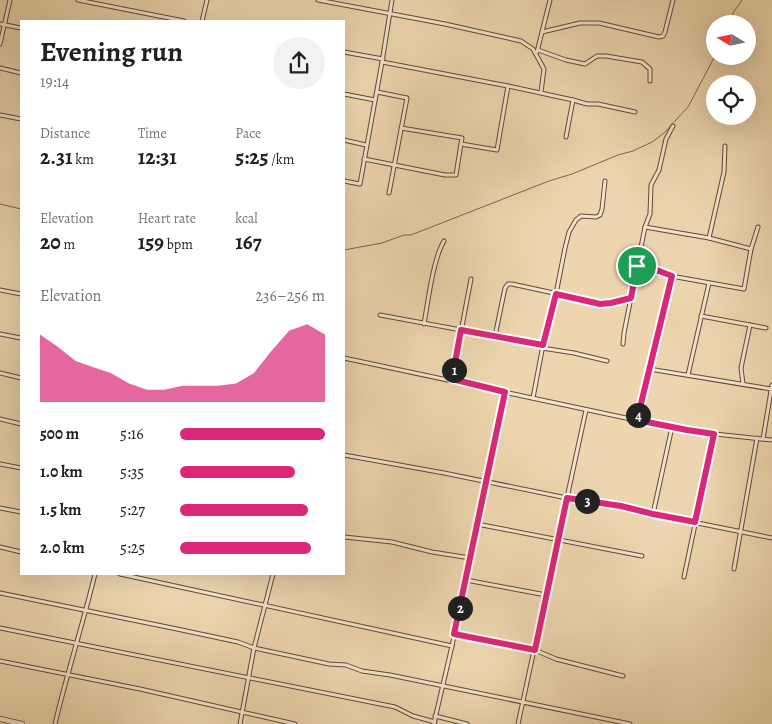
<!DOCTYPE html>
<meta charset="utf-8">
<style>
:root{--surface:#fff;--page:#f2f2f2;--text:#202124;--muted:#757577;--accent:#db2777}
body{margin:0;font-family:Alegreya,serif;background:var(--page);color:var(--text);height:100vh;display:flex;flex-direction:column;font-size:19px;white-space:nowrap}
*{box-sizing:border-box;margin:0}
p{font-size:16px;color:var(--muted)}
.icon{flex:none;width:28px;height:28px;fill:none;stroke:currentColor;stroke-width:2;stroke-linecap:round;stroke-linejoin:round}
.map{position:relative;flex:1;overflow:hidden}
.sheet{position:absolute;left:20px;top:20px;width:325px;height:555px;display:flex;flex-direction:column;background:var(--surface);border-radius:0px;box-shadow:0 5px 20px #0002}
.sheet>*{flex:none}
.needle{width:32px;rotate:280deg}
.tools{position:absolute;left:706px;top:15px;display:grid;gap:10px}
.tools a{display:grid;place-items:center;width:50px;height:50px;border-radius:50%;background:var(--surface);box-shadow:0 5px 20px #0002;font-size:25px}
.pin{position:absolute;display:grid;place-items:center;width:42px;height:42px;color:#fff;margin:-21px;border:2px solid #fff;border-radius:50%;box-shadow:0 1px 5px #0007}
.km{position:absolute;width:25px;height:25px;margin:-12px;border-radius:50%;background:#222;color:#fff;font-size:14px;line-height:25px;text-align:center}
.round{display:grid;place-items:center;flex:none;width:52px;height:52px;border-radius:26px;background:var(--page)}
.head{display:flex;align-items:center;justify-content:space-between;height:85px;padding:0 20px}
h1{font-size:28px;font-weight:700;line-height:38px}
.metrics{display:grid;grid-template-columns:repeat(3,1fr);gap:8px;height:85px;padding:5px 20px}
.metrics div{display:grid;align-content:center}
.metrics b{font-size:21px;font-weight:700}
.metrics small{font-size:14px;font-weight:400}
.metrics p{font-size:14px}
.chart{height:140px;padding:10px 20px}
.chart p{display:flex;justify-content:space-between}
.chart svg{width:100%;height:90px;margin-top:5px;fill:var(--accent);opacity:.7}
ul{padding:0 20px;list-style:none;font-size:16px}
li{display:grid;grid-template-columns:80px 60px 1fr;align-items:center;height:38px}
li i{height:12px;border-radius:6px;background:var(--accent)}
.map>svg:first-child{display:block}
.lines{fill:none;stroke-linecap:round;stroke-linejoin:round}
.stream{stroke:#7c654f;stroke-width:1}
.minor-casing{stroke:#614a38;stroke-width:5}
.tertiary-casing{stroke:#614a38;stroke-width:6}
.minor{stroke:#f3e4cb;stroke-width:3}
.tertiary{stroke:#f3e4cb;stroke-width:4.5}
.route-casing{stroke:#fff;stroke-width:10}
.route{stroke:#db2777;stroke-width:6}
</style>
<div class="map">
<svg width="772" height="724" viewBox="0 0 772 724">
<rect width="100%" height="100%" fill="#edd6af"/>
<filter id="stains"><feTurbulence type="fractalNoise" baseFrequency=".004" numOctaves="4"/><feColorMatrix values="0 0 0 0 .2 0 0 0 0 .09 0 0 0 0 .02 0 0 0 .5 -.17"/></filter>
<radialGradient id="worn" r=".72"><stop offset=".6" stop-color="#630" stop-opacity="0"/><stop offset="1" stop-color="#630" stop-opacity=".3"/></radialGradient>
<g class="lines">
<g class="stream">
<path d="M730,24l3,-11 9,-13"/>
<path d="M0,204l21,5"/>
<path d="M344,250l38,-7 22,-8h7l138,-54 23,-7 46,-19 15,-4 19,-9 12,-9 24,-26 27,-51"/>
</g>
<g class="minor-casing">
<g id="minor">
<path d="M78,0l106,21"/>
<path d="M318,0l127,24 76,17 12,8 11,20 -3,23"/>
<path d="M202,21l5,-21"/>
<path d="M0,24l21,4"/>
<path d="M542,32l38,-9h19l60,14 4,-1 2,-4 8,-32"/>
<path d="M0,44l10,-44"/>
<path d="M538,50l28,10 19,4 12,-8h9l36,6 8,7v12"/>
<path d="M344,52l39,7"/>
<path d="M537,52l13,-52"/>
<path d="M382,62l126,24"/>
<path d="M0,68l21,5"/>
<path d="M377,92l30,6 -18,95"/>
<path d="M344,94l31,6"/>
<path d="M573,100l14,4h11l37,8"/>
<path d="M0,115l21,4"/>
<path d="M401,128l61,10 -1,6 36,6 11,-64 65,14 -7,37"/>
<path d="M344,140l22,5"/>
<path d="M364,159l81,16h11l5,-31"/>
<path d="M344,181l16,3 22,-122 10,-62"/>
<path d="M645,227l64,11 42,11"/>
<path d="M709,238l15,-66 1,-26"/>
<path d="M637,266l22,5 12,5"/>
<path d="M0,290l21,4"/>
<path d="M380,315l163,30"/>
<path d="M701,316l65,12"/>
<path d="M424,324c4,-22 9,-65 20,-83"/>
<path d="M0,334l21,4"/>
<path d="M495,336l10,-48 3,-4h4l88,19h11l20,-5"/>
<path d="M623,344l1,-11 21,-106 5,-13 1,-29 8,-15 7,-31 7,-13"/>
<path d="M542,348l32,5 33,8"/>
<path d="M344,358l343,73 85,9"/>
<path d="M649,369l122,20"/>
<path d="M0,373l21,5"/>
<path d="M688,375l21,-92"/>
<path d="M452,379l19,-100"/>
<path d="M743,384l-2,-16 9,-43"/>
<path d="M533,398l10,-53 13,-51 9,-46 4,-16 7,-12 5,-4 15,1 4,-2 2,-6 3,-28"/>
<path d="M0,419l21,5"/>
<path d="M637,420l34,-144 73,13 7,-40 7,-22"/>
<path d="M763,439l9,-54"/>
<path d="M344,455l100,18 123,25 54,8 32,8 119,24"/>
<path d="M0,464l21,4"/>
<path d="M0,508l21,4"/>
<path d="M653,514l19,-87"/>
<path d="M477,524l165,32"/>
<path d="M344,537l48,5 40,10 38,6"/>
<path d="M0,547l21,5"/>
<path d="M734,569l23,-131"/>
<path d="M120,574l332,72"/>
<path d="M684,577l30,-143"/>
<path d="M466,580l80,15"/>
<path d="M0,593l177,36 61,13 16,6 75,16 17,1 16,6 28,4 240,49"/>
<path d="M0,628l395,79 18,9 22,6"/>
<path d="M454,634l81,16 21,9 67,17"/>
<path d="M0,661l140,28 155,35"/>
<path d="M435,716l32,8"/>
<path d="M434,723l18,-77 53,-254"/>
<path d="M55,724c12,-51 28,-100 40,-150"/>
<path d="M240,724l14,-76 19,-74"/>
<path d="M518,724l68,-314"/>
</g>
</g>
<g class="tertiary-casing">
<path id="tertiary" d="M0,719l22,5"/>
</g>
<use href="#minor" class="minor"/>
<use href="#tertiary" class="tertiary"/>
</g>
<g class="lines">
<g class="route-casing">
<path id="route" d="M637,266l22,5 13,5 -35,144 50,10 27,4 -19,88 -42,-8 -32,-8 -54,-8 -32,152 -81,-16 51,-242 -53,-13 9,-49 82,15 13,-51 44,10 11,-1 20,-5z"/>
</g>
<use href="#route" class="route"/>
</g>
<rect width="100%" height="100%" filter="url(#stains)"/>
<rect width="100%" height="100%" fill="url(#worn)"/>
</svg>
<div class="tools">
<a><svg class="needle" viewBox="-14 -14 28 28"><path d="M0-13l5 13h-10z" fill="#e53935"/><path d="M0 13l5-13h-10z" fill="#757577"/></svg></a>
<a><svg class="icon" aria-label="locate" viewBox="0 0 24 24"><circle cx="12" cy="12" r="6"/><path d="M12 2v4M12 18v4M2 12h4M18 12h4"/></svg></a>
</div>
<div class="pin" style="left:637px;top:266px;background:#1e9e55"><svg class="icon" aria-label="arrive" viewBox="0 0 24 24"><path d="M6 21V4h12l-3 4 3 4H6"/></svg></div>
<b class="km" style="left:454px;top:370px">1</b>
<b class="km" style="left:460px;top:608px">2</b>
<b class="km" style="left:587px;top:501px">3</b>
<b class="km" style="left:638px;top:415px">4</b>
<section class="sheet">
<div class="head"><div><h1>Evening run</h1><p>19:14</p></div><a class="round"><svg class="icon" aria-label="share" viewBox="0 0 24 24"><path d="M12 15V3M7 8l5-5 5 5M5 13v7h14v-7"/></svg></a></div>
<div class="metrics">
<div><p>Distance</p><b>2.31<small> km</small></b></div>
<div><p>Time</p><b>12:31</b></div>
<div><p>Pace</p><b>5:25<small> /km</small></b></div>
</div>
<div class="metrics">
<div><p>Elevation</p><b>20<small> m</small></b></div>
<div><p>Heart rate</p><b>159<small> bpm</small></b></div>
<div><p>kcal</p><b>167</b></div>
</div>
<div class="chart"><p><span>Elevation</span>236–256 m</p>
<svg viewBox="0 0 160 44" preserveAspectRatio="none"><path d="M0 44V11L10 17L20 24L30 27L40 30L50 35L60 38L70 38L80 36L90 36L100 36L110 35L120 30L130 19L140 9L150 6L160 11V44z"/></svg>
</div>
<ul>
<li><b>500 m</b>5:16<i style="width:100%"></i></li>
<li><b>1.0 km</b>5:35<i style="width:79%"></i></li>
<li><b>1.5 km</b>5:27<i style="width:88%"></i></li>
<li><b>2.0 km</b>5:25<i style="width:90%"></i></li>
</ul>
</section>
</div>
